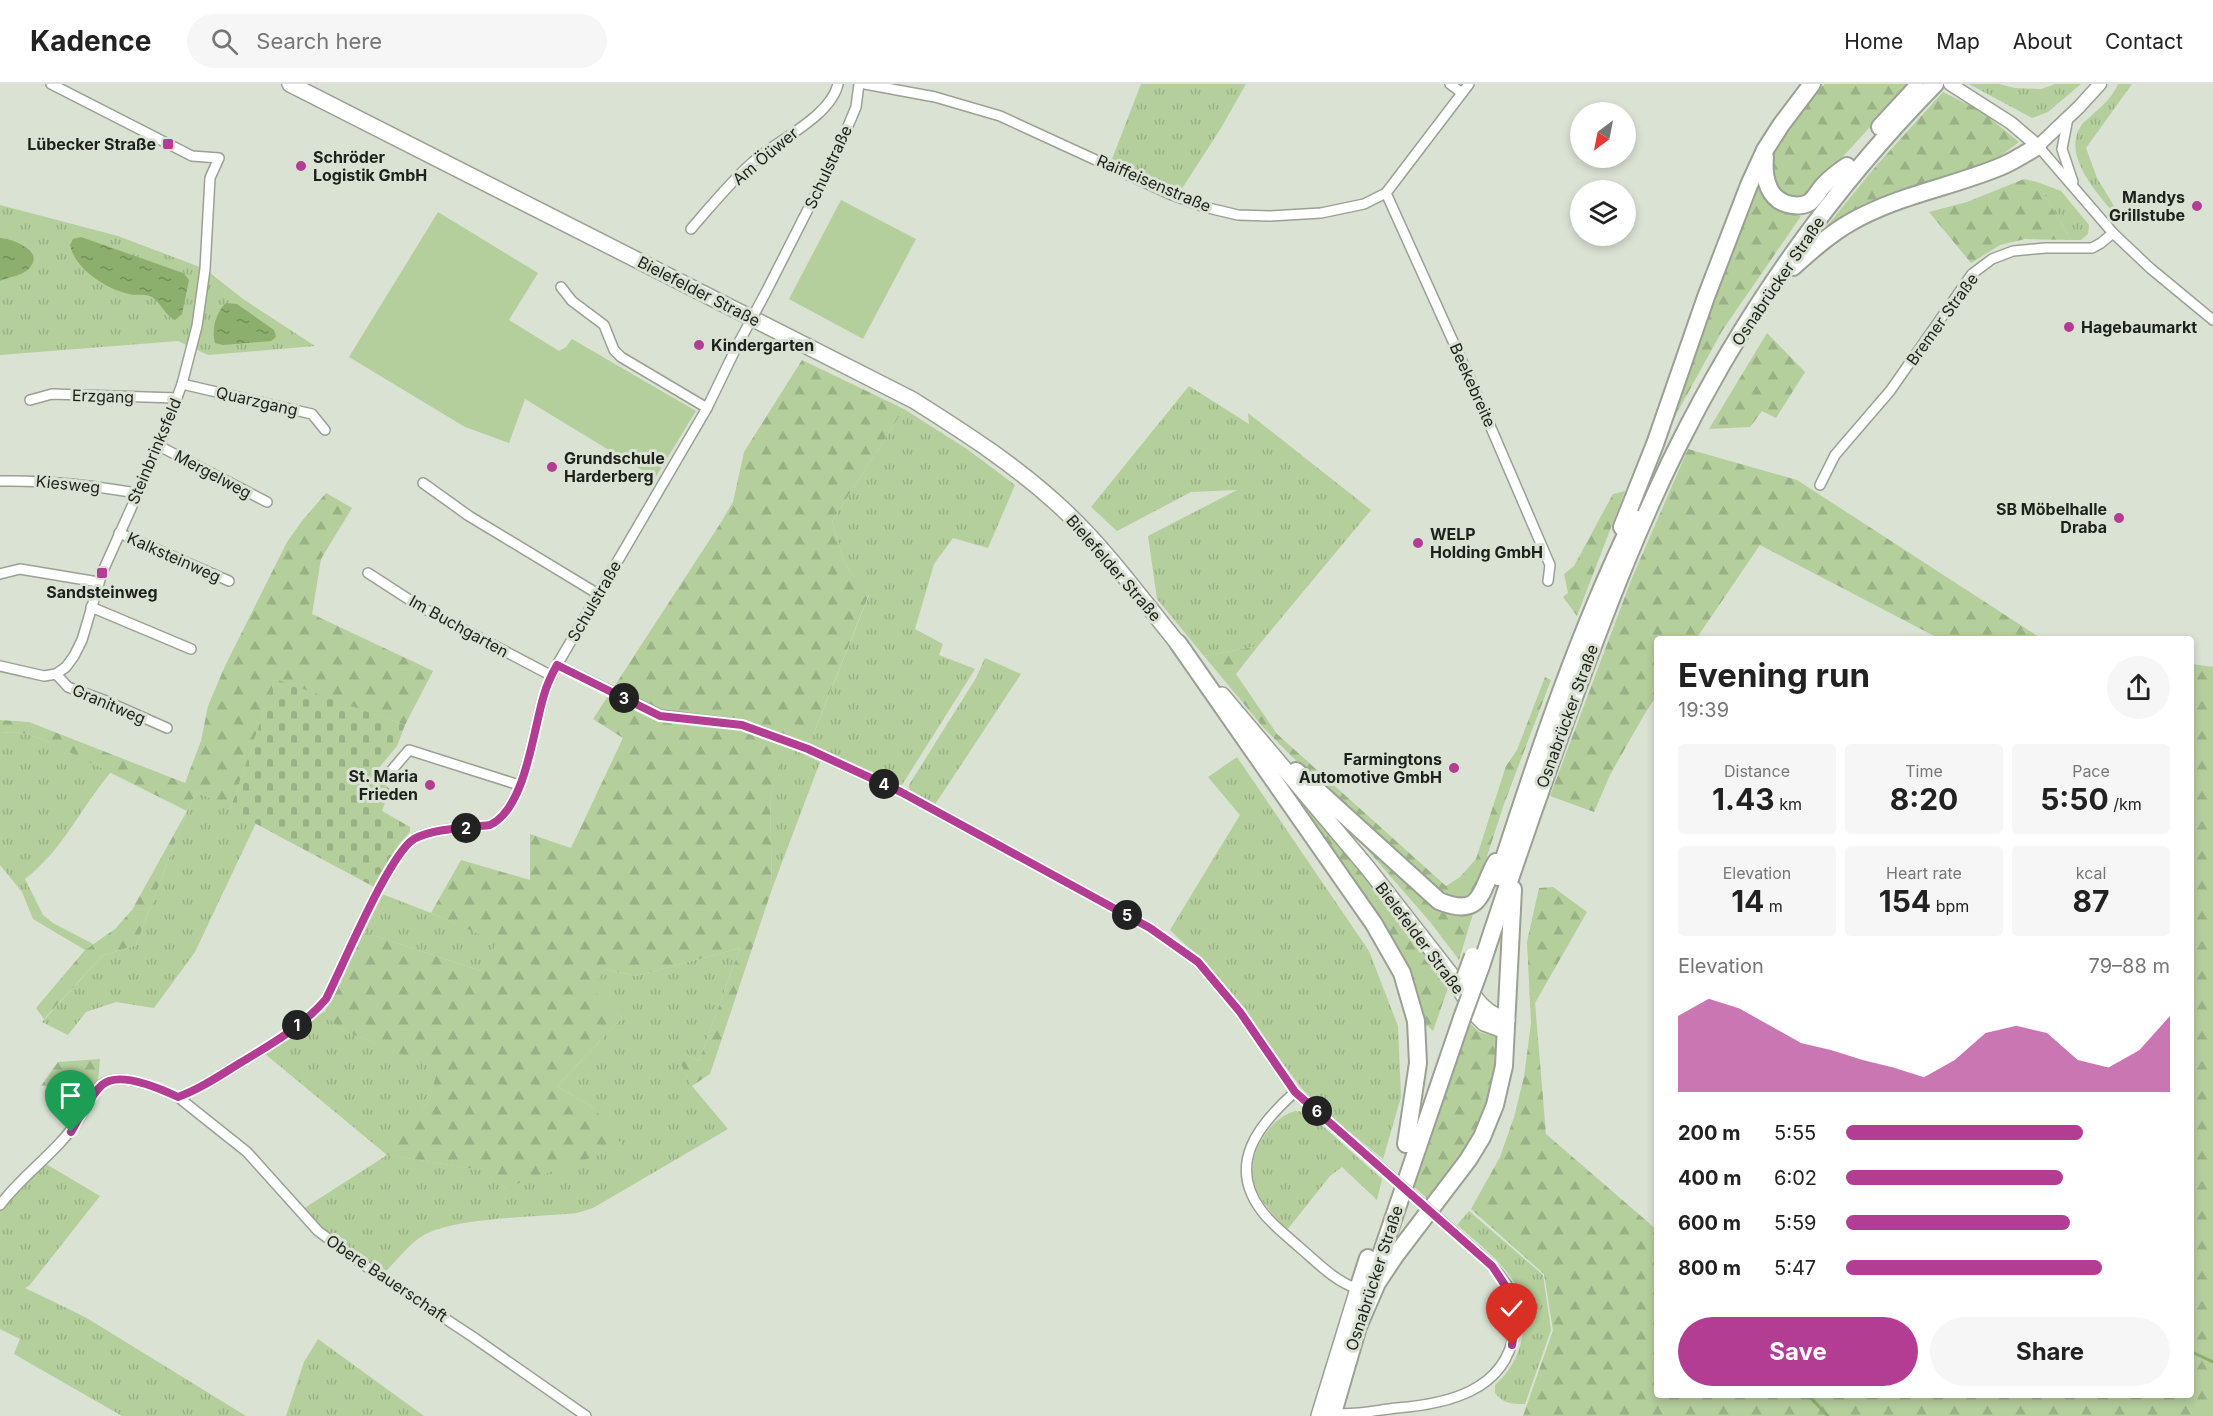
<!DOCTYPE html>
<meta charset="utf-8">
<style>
:root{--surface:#fff;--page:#f6f6f6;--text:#222;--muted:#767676;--line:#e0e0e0;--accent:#b33d93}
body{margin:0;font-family:Inter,sans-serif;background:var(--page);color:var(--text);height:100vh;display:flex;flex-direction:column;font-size:22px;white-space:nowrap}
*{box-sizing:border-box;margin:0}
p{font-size:20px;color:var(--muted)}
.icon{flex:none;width:33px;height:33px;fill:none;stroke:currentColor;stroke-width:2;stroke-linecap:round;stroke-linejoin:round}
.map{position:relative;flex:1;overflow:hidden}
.side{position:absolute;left:1654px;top:552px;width:540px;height:762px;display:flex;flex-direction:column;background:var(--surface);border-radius:6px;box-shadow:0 3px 9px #0003}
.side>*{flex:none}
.needle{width:39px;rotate:212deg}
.fabs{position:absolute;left:1570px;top:18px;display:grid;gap:12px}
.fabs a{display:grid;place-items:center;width:66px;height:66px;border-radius:50%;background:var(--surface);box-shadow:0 3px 9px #0003;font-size:30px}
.pin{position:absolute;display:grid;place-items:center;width:51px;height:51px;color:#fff;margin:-62px -26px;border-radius:50% 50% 50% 0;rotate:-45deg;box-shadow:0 0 6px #0007}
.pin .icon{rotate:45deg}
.km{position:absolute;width:30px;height:30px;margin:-15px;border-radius:50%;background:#222;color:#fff;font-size:16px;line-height:30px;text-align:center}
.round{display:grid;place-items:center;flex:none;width:63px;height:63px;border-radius:32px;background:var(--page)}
.overview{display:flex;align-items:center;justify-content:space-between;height:102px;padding:0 24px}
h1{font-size:33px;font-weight:700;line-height:45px}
.figures{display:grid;grid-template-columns:repeat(3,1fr);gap:9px;height:102px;padding:6px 24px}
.figures div{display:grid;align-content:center;border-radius:6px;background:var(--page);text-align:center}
.figures b{font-size:30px;font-weight:700}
.figures small{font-size:16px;font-weight:400}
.figures p{font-size:16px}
.chart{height:168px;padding:12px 24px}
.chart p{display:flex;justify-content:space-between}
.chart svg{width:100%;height:108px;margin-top:6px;fill:var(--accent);opacity:.7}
.primary-button{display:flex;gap:12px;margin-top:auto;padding:12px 24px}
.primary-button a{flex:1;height:69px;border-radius:36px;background:var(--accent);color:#fff;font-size:24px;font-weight:700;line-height:69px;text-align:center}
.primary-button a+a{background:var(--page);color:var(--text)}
ul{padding:0 24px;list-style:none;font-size:20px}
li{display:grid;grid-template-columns:96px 72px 1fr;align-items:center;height:45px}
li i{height:15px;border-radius:8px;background:var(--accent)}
header{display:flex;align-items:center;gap:36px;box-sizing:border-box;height:84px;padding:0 30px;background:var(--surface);border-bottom:2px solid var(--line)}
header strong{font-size:28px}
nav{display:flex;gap:33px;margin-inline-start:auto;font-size:21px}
.search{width:420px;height:54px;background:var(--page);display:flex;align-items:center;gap:15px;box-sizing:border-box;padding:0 21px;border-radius:33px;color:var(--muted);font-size:22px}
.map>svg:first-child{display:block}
.grass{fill:url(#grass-tufts)}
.forest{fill:url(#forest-firs)}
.cemetery{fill:url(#cemetery-stones)}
.garden{fill:#b4ce9c}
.water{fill:url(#water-ripples)}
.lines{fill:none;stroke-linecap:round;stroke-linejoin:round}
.stream{stroke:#8daf6d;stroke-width:3}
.minor-casing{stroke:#9aa194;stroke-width:12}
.tertiary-casing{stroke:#9aa194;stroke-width:15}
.primary-casing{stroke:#9aa194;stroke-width:18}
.trunk-casing{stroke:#9aa194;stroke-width:20}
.minor{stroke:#fff;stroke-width:9}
.tertiary{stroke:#fff;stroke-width:12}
.primary{stroke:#fff;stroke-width:15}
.trunk{stroke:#fff;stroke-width:16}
.minor-bridge-casing{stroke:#9aa194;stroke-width:12;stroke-linecap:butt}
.trunk-bridge-casing{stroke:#9aa194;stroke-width:20;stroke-linecap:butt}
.minor-bridge{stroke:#fff;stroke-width:9}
.trunk-bridge{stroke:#fff;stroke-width:16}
.route-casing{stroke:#fff;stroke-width:12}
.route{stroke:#b33d93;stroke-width:8}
.poi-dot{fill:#b33d93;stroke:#dae2d4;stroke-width:2}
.labels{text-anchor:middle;stroke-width:6;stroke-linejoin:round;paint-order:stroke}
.poi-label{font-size:16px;font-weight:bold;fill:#1d201b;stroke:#dae2d4;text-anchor:end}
.street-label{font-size:16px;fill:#1d201b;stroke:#dae2d4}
</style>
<header>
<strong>Kadence</strong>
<div class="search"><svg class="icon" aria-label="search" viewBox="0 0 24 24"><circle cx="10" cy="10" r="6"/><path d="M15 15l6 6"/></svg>Search here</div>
<nav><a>Home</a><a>Map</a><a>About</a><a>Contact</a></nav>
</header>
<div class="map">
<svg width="2213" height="1332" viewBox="0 0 2213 1332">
<defs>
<pattern id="grass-tufts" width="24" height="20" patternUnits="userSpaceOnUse" patternTransform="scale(1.5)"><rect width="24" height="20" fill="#b4ce9c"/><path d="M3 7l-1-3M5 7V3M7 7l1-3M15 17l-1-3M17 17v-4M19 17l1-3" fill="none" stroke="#9ab186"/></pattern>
<pattern id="forest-firs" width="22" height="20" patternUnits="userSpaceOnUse" patternTransform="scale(1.5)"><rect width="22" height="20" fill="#b4ce9c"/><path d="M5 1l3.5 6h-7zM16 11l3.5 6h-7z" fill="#9ab186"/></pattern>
<pattern id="cemetery-stones" width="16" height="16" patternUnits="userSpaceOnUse" patternTransform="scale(1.5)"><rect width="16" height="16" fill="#b4ce9c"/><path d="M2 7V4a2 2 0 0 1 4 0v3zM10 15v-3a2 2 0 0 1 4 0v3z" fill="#9ab186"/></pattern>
<pattern id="water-ripples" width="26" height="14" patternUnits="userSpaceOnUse" patternTransform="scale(1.5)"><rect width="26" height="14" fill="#8daf6d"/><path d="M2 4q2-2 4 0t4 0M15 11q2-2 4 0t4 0" fill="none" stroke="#738e59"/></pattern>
</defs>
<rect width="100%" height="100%" fill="#dae2d4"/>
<g class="grass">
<path d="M1141,0h105l-25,44 -40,62 -69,-31z"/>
<path d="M1969,0h30l16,4 26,1 14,-5h26l-33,28 -16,6z"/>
<path d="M2118,0h14l-46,64 11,30 20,33 -4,1c-17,-20 -51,-58 -32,-86 2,-4 7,-7 10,-10 11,-10 21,-18 27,-32z"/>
<path d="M2037,98l24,9 28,34 -1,9 -7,6h-10z"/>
<path d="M0,121l118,31 87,33 38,30 72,47 -107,9 -30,-14 -178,14z"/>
<path d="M1189,302l60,38 -1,-11 123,97 -113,136 -54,10 -47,-57 -9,-63 89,-46 -46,2 -74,39 -26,-24z"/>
<path d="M904,325l63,40 48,36 -27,63 -35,-10 -19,26 -19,65 28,15 -4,11 36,14 -73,116h-8l-85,-40 60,-150 -24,-30 -13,-44z"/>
<path d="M985,574l36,16 -87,132 -24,-13 -1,-8 67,-107z"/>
<path d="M0,648l24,1 21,7 66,32c-30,35 -48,78 -86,107l18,36 10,8 40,21 -8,6 -52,-31 -11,-27 -22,-27z"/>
<path d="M787,662l33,16 -48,127 -2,-93z"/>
<path d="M1237,673l132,194 29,75 3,71 -18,62 -54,-44 -27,-26 -73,-98 -18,-22 -41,-39 70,-115 -32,-38z"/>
<path d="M197,707l59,32 -61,129 -41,56 -38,-6 -30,10 -18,23 -26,-13 60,-66 34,-11 51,-134z"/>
<path d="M382,810l49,19 67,29 -17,29 -118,-39z"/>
<path d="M740,864l-41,113 -25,-12 18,37 36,43 -135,79 -16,5c-38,4 -121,4 -153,22 -14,8 -26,24 -37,35l-5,1 -8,-3 -45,-33 -26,-26 84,-54 -123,-102 61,-42 12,17 102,41 -10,32 -41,54 93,15 25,18 88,-80 -37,-22 65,-68 -31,-29 14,-20 31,7z"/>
<path d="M1295,1027l12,1 75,67 -5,21 -35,-33 -12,9 -43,54c-26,-28 -47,-50 -26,-89 9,-15 17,-24 34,-30z"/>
<path d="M46,1080l54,32 -71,90 -4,2 60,29 161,99h-124l-108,-62 6,-15 -20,-10v-118l28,-32z"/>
<path d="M1469,1127l74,64 8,55 -26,74c-13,0 -21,0 -30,-11v-8c14,-12 24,-30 27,-47 1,-6 4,-13 4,-18 -1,-42 -40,-70 -69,-95z"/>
<path d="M318,1255l106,77h-138l18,-54z"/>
</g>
<g class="forest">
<path d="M1824,0h85l-89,98 -14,13 -14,5c-6,-4 -15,-8 -18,-14 -18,-33 30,-79 50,-102z"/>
<path d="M1943,8l38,19 38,31 -20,15 -132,49 -40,20 49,-60z"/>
<path d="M1758,94c6,26 18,33 43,38l-79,115 -55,100 35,-104z"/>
<path d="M2024,95l13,3 34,58 -46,-1 -25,6 -29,18 -42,-51 38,-10z"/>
<path d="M1767,249l38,39 -29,46 -14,-7 -12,16 -41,2z"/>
<path d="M802,276l102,49 -72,112 13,44 24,29 -60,151 -18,-7 -21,58 2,93 -62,185 -18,12 -19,-38 26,13 41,-113 -104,28 -31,-7 -13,20 30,29 -65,68 37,22 29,38 -117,42 -26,-18 -93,-15 42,-54 9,-32 -101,-41 -12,-17 38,-79 118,39 16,-29 -66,-29 30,-53 69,20v-46l41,14 52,-110 -30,-19 127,-195 13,-22 11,-50z"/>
<path d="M1688,365l109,31 245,159h-102l-180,-94 -64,94h-38l-1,56 -13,20 -34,60 -16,37 -44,-16 82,-218z"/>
<path d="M1625,407l-48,125 -14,-19 5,-4 -4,-19 10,-8 39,-72z"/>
<path d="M326,409l26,15 -31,51 -9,55 121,57 -28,54 -130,-45 -45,130 -33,-19 -10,20 -51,134 -34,11 -58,63 -8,-11 49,-58 30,-21 17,-19 55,-99 -142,-71 -21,-7 -24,-1v-12l29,2 156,61 16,-42 7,-35 17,-40 62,-124 15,-21z"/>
<path d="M1258,562l-22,28 41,60 169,152 14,-9 16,-18 30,-93 11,-16 28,-73 6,3 -47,124 -25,77 -12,16h-16l-18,-12 -129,-116 -41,-42 -59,-71z"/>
<path d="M2192,580l21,3v749h-690l30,-86 -9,-56 -73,-65 29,-52 14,-40 10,-40 7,-54 -4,-81 12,-54 14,-1 34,25 -52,91 11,131 111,96 1,165h534z"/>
<path d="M1294,704l138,169 17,28 -16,46 -11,-10 -133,-228z"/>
<path d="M1338,732l94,85 43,6 -16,53 -28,-37z"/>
<path d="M1469,938l10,10 21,5c-7,72 -29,108 -71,163l-18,-16z"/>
<path d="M100,975l-2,23 -8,3 -49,1 17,-24z"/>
</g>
<path class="cemetery" d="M275,595l130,46 -8,21 -24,29 17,14 -8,22 28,16v5l-11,12 -23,44 -146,-78z"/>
<g class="garden">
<path d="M841,116l75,39 -53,100 -74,-40z"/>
<path d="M438,128l100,61 -29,47 50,31 7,-4 6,-8 124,72 -41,67 -130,-79 -16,44 -44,-16 -116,-70z"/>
</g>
<g class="water">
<path d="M81,153l102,36 6,7 -7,34 -7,6c-11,-6 -14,-17 -23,-23 -7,-4 -16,-1 -23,-3 -23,-5 -54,-25 -59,-49l3,-6z"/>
<path d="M0,154c12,1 43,12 31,28 -5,9 -22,11 -31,15z"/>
<path d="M226,219l11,1 37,26 2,7 -5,4 -48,4 -8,-2c-4,-13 1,-31 11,-40z"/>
</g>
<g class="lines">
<g class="stream">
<path d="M2192,1268l21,10"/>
<path d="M1809,1312l19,20"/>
</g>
<g class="minor-casing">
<g id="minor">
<path d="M865,0l70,13 65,19 172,79 32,12 34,8 32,1 51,-3 43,-9 22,-11 83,-109"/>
<path d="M1450,0l12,9"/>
<path d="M2068,34l-6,31 11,33"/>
<path d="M2038,62l75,87 37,35 63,52"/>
<path d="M1386,109l84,186 80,186 -2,16"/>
<path d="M691,145c20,-23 40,-48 63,-68 24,-21 77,-45 84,-77"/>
<path d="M561,203l11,14 32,24 10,25 7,7 86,51"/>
<path d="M766,208l72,-142 18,-43 3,-23"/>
<path d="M182,300l130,30 13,16"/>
<path d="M30,316l22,-6 125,4"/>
<path d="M159,362l108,56"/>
<path d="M0,397c46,-1 91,4 136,12"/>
<path d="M423,399l46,33 129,78"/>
<path d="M1820,401l15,-30 55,-64 82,-117 20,-15 21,-8 32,-3h47l9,-5 12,-10"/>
<path d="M119,449l110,48"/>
<path d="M368,489l51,33 133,70"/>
<path d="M0,490l20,-5 78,13"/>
<path d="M91,523l100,42"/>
<path d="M557,581l103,50 82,10 66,24 93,43 249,136 48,34 42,50 55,80 74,65"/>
<path d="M0,582l44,10 12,-2 10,-7 8,-11 8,-16 20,-67 57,-127 23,-62 15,-58 8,-57 5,-91 9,-20 -27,-2 -141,-72"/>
<path d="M56,590l12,13 38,14 61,27"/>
<path d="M391,687l18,-21 110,35"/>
<path d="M1295,1008c-37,33 -68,72 -34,118 10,14 25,25 37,36 19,16 36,35 60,43"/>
<path d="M178,1013l69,55 71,79 43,32 112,74 113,79"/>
<path d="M0,1121c24,-32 59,-54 80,-88 6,-10 13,-27 24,-34 18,-11 57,6 74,14 22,-8 41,-21 62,-34 30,-18 63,-37 86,-64 16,-31 63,-145 88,-160 19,-11 54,-11 76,-14 36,-17 43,-96 54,-130 3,-11 8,-21 13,-30l150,-257 30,-62"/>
<path d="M1333,1329c19,3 44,-3 64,-5 50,-4 108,-17 117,-75 2,-13 2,-28 -3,-40 -10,-24 -39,-44 -57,-61"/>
</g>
</g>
<g class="tertiary-casing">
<path id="tertiary" d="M1950,0l61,39 27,23 41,-39 21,-23"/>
</g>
<g class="primary-casing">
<g id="primary">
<path d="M290,0l623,316c54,34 107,68 154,113 44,42 79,92 118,139"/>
<path d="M1222,611l145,172 85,109 23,38 9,9 22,8"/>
<path d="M1474,912c9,13 18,19 33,24"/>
<path d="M1319,1332l39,-127"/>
</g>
</g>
<g class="trunk-casing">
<g id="trunk">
<path d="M1880,43l36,-39"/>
<path d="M1765,73c-2,20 3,45 27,48 7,1 12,1 18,-3 5,-4 8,-10 12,-15 8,-9 16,-15 25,-21"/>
<path d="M1793,183c18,-16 37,-33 58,-45 47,-27 101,-35 151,-56 12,-5 24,-13 36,-20"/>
<path d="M1622,443l33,-83 51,-147 43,-112 16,-35 16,-25 31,-41"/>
<path d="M1178,559l196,281 28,49 14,48 2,42 -12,81"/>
<path d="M1296,687l143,130c44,18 41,-11 57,-39"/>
<path d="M1498,793c39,-121 80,-244 136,-359"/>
<path d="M1481,882c29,-89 60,-178 92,-266 31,-85 64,-171 104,-252 66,-133 154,-258 258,-364"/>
<path d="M1373,1194l89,-260"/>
<path d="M1358,1205l10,-31"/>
<path d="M1357,1245l20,-46 18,-27 73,-96 14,-23 13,-32 9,-39 9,-177"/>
<path d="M1333,1329l27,-93"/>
</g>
</g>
<use href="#minor" class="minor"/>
<use href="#tertiary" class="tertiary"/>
<use href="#primary" class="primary"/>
<use href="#trunk" class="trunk"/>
<g class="minor-bridge-casing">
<g id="minor-bridge">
<path d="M737,262l29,-54"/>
<path d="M1369,1073l85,75"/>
</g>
</g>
<g class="trunk-bridge-casing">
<g id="trunk-bridge">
<path d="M1462,902l11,-30"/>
<path d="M1462,934l19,-52"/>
</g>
</g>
<use href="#minor-bridge" class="minor-bridge"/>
<use href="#trunk-bridge" class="trunk-bridge"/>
</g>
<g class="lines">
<g class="route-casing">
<path id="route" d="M71,1048c9,-15 18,-35 31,-47 17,-15 59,4 76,12 22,-8 41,-21 62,-34 30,-18 63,-37 86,-64 16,-31 63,-145 88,-160 20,-11 54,-11 76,-14 36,-17 43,-95 54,-130 3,-11 8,-21 13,-30l103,51 82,9 66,24 93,43 249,136 48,34 42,50 55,80 197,174c22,31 27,41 20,79"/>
</g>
<use href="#route" class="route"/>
</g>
<g class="poi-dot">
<rect x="162" y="54" width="12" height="12" rx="3"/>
<circle cx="301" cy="82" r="6"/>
<circle cx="2197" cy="122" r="6"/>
<circle cx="2069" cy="243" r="6"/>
<circle cx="699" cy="261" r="6"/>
<circle cx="552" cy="383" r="6"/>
<circle cx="2119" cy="434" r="6"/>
<circle cx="1418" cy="459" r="6"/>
<rect x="96" y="483" width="12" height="12" rx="3"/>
<circle cx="1454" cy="684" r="6"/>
<circle cx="430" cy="701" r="6"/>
</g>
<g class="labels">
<g class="poi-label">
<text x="156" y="66">Lübecker Straße</text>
<text x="313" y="79" text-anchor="start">Schröder<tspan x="313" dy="18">Logistik GmbH</tspan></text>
<text x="2185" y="119">Mandys<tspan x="2185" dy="18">Grillstube</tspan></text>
<text x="2081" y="249" text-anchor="start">Hagebaumarkt</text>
<text x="711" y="267" text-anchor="start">Kindergarten</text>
<text x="564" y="380" text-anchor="start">Grundschule<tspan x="564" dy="18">Harderberg</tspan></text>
<text x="2107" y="431">SB Möbelhalle<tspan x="2107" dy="18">Draba</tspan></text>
<text x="1430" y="456" text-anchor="start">WELP<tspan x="1430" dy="18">Holding GmbH</tspan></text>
<text x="102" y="514" text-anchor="middle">Sandsteinweg</text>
<text x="1442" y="681">Farmingtons<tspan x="1442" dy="18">Automotive GmbH</tspan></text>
<text x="418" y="698">St. Maria<tspan x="418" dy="18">Frieden</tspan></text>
</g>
<g class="street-label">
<text transform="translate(765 72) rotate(-40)" y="6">Am Öüwer</text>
<text transform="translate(828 83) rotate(-65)" y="6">Schulstraße</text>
<text transform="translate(1154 99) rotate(23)" y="6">Raiffeisenstraße</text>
<text transform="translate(1778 197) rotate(-56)" y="6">Osnabrücker Straße</text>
<text transform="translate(699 207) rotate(27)" y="6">Bielefelder Straße</text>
<text transform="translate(1942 235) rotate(-54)" y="6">Bremer Straße</text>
<text transform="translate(1473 301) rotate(66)" y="6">Beekebreite</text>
<text transform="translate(103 312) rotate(2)" y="6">Erzgang</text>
<text transform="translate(257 317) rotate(13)" y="6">Quarzgang</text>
<text transform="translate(154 367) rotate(-67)" y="6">Steinbrinksfeld</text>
<text transform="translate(213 390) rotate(28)" y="6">Mergelweg</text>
<text transform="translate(68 400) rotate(6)" y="6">Kiesweg</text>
<text transform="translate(174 473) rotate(24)" y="6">Kalksteinweg</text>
<text transform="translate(1114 484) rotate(49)" y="6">Bielefelder Straße</text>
<text transform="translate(594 517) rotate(-60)" y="6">Schulstraße</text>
<text transform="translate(459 542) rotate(29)" y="6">Im Buchgarten</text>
<text transform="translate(109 620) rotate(23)" y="6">Granitweg</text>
<text transform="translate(1567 632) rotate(-70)" y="6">Osnabrücker Straße</text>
<text transform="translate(1420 854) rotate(53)" y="6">Bielefelder Straße</text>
<text transform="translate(387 1194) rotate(34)" y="6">Obere Bauerschaft</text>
<text transform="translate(1374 1194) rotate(-72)" y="6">Osnabrücker Straße</text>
</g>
</g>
</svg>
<div class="fabs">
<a><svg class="needle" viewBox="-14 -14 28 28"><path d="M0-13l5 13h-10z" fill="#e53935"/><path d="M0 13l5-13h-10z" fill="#767676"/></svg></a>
<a><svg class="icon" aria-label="layers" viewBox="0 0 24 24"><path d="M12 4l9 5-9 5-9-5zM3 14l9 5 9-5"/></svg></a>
</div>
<div class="pin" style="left:71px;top:1048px;background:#1e9e55"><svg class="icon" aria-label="arrive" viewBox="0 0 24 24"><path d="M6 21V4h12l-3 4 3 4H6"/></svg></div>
<div class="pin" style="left:1512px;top:1261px;background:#d93025"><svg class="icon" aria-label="check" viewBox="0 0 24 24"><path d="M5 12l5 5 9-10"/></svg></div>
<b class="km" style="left:297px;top:941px">1</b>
<b class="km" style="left:466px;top:744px">2</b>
<b class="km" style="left:624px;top:614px">3</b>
<b class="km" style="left:884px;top:700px">4</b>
<b class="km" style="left:1127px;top:831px">5</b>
<b class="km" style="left:1317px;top:1027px">6</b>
<section class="side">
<div class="overview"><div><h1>Evening run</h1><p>19:39</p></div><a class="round"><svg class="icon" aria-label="share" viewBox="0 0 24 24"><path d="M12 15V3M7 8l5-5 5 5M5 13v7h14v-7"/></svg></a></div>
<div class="figures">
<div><p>Distance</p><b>1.43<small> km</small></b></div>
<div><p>Time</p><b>8:20</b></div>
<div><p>Pace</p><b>5:50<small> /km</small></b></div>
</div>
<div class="figures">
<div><p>Elevation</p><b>14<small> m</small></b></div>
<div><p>Heart rate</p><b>154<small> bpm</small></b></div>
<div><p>kcal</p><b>87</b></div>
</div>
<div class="chart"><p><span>Elevation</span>79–88 m</p>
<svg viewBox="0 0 160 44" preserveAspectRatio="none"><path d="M0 44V13L10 6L20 10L30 17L40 24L50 27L60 31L70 34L80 38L90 31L100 20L110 17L120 20L130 31L140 34L150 27L160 13V44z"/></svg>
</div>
<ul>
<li><b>200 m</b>5:55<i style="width:73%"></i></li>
<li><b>400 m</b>6:02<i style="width:67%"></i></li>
<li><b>600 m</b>5:59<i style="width:69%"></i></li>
<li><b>800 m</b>5:47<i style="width:79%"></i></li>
</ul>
<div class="primary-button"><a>Save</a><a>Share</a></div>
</section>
</div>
